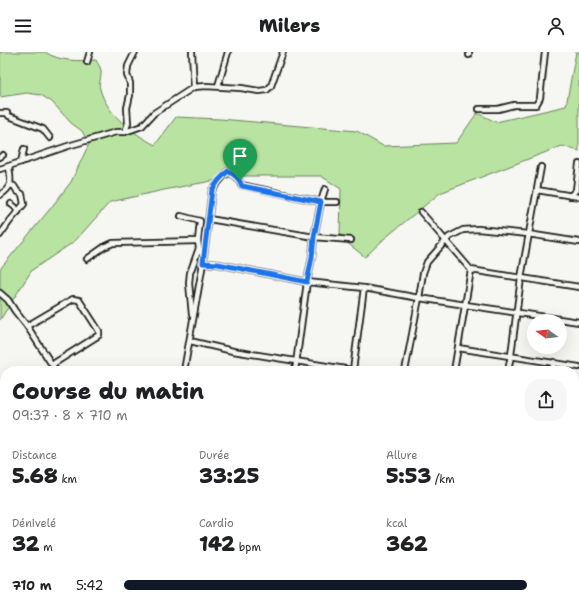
<!DOCTYPE html>
<html lang="fr">
<meta charset="utf-8">
<style>
:root{--surface:#fff;--page:#f6f6f6;--text:#202124;--muted:#757577;--accent:#111827}
body{margin:0;font-family:"Shantell Sans",sans-serif;background:var(--page);color:var(--text);height:100vh;display:flex;flex-direction:column;font-size:15px;white-space:nowrap}
*{box-sizing:border-box;margin:0}
p{font-size:13px;color:var(--muted)}
.icon{flex:none;width:22px;height:22px;fill:none;stroke:currentColor;stroke-width:2;stroke-linecap:round;stroke-linejoin:round}
.map{position:relative;flex:1;overflow:hidden}
.drawer{position:absolute;left:0px;top:314px;width:579px;height:242px;display:flex;flex-direction:column;background:var(--surface);border-radius:16px 16px 0 0;box-shadow:0 4px 16px #0002}
.drawer>*{flex:none}
.needle{width:26px;rotate:284deg}
.buttons{position:absolute;left:527px;top:262px;display:grid;gap:8px}
.buttons a{display:grid;place-items:center;width:40px;height:40px;border-radius:50%;background:var(--surface);box-shadow:0 4px 16px #0002;font-size:20px}
.pin{position:absolute;display:grid;place-items:center;width:34px;height:34px;color:#fff;margin:-41px -17px;border-radius:50% 50% 50% 0;rotate:-45deg;box-shadow:0 0 4px #0007}
.pin .icon{rotate:45deg}
.round{display:grid;place-items:center;flex:none;width:42px;height:42px;border-radius:16px;background:var(--page)}
.summary{display:flex;align-items:center;justify-content:space-between;height:68px;padding:0 12px}
h1{font-size:22px;font-weight:800;line-height:30px}
.stats{display:grid;grid-template-columns:repeat(3,1fr);gap:6px;height:68px;padding:4px 12px}
.stats div{display:grid;align-content:center}
.stats b{font-size:20px;font-weight:800}
.stats small{font-size:11px;font-weight:400}
.stats p{font-size:11px}
ul{padding:0 12px;list-style:none;font-size:13px}
li{display:grid;grid-template-columns:64px 48px 1fr;align-items:center;height:30px}
li i{height:10px;border-radius:5px;background:var(--accent)}
header{display:flex;justify-content:space-between;align-items:center;height:52px;padding:0 12px;background:var(--surface);font-size:18px;font-weight:800}
.map>svg:first-child{display:block}
.green{fill:#b9e3a0;stroke:#6a805e}
.lines{fill:none;stroke-linecap:round;stroke-linejoin:round}
.minor-casing{stroke:#1c1c1c;stroke-width:8}
.minor{stroke:#f6f6f2;stroke-width:4.5}
.route-casing{stroke:#fff;stroke-width:8}
.route{stroke:#1a73e8;stroke-width:5}
</style>
<header><svg class="icon" aria-label="menu" viewBox="0 0 24 24"><path d="M4 6h16M4 12h16M4 18h16"/></svg>Milers<svg class="icon" aria-label="person" viewBox="0 0 24 24"><circle cx="12" cy="8" r="4"/><path d="M4 21q1-7 8-7t8 7"/></svg></header>
<div class="map">
<svg width="579" height="556" viewBox="0 0 579 556">
<rect width="100%" height="100%" fill="#f6f6f2"/>
<filter id="ink" filterUnits="userSpaceOnUse"><feTurbulence type="fractalNoise" baseFrequency=".025" numOctaves="2"/><feDisplacementMap in="SourceGraphic" scale="8" xChannelSelector="R" yChannelSelector="G"/><feConvolveMatrix kernelMatrix="1 2 1 2 8 2 1 2 1" color-interpolation-filters="sRGB"/></filter>
<g filter="url(#ink)">
<path class="green" d="M0,0h45c15,10 34,9 51,8 1,3 5,7 5,11 1,6 -3,12 -1,18 7,26 33,44 55,56l21,-28 44,2 137,12 26,15 73,-3 21,-30 19,9 70,-16 10,-54h3v99l-17,-5 -122,47 -55,45 -20,19 -25,-20 1,-48 -20,-13h-83l-74,14 -54,12 -35,39 -43,29 -32,50v-51l50,-60 21,-27 18,-38 -7,-13 -11,-8 -19,-21 -11,-7 -14,-2 -27,4z"/>
<g class="lines">
<g class="minor-casing">
<g id="minor">
<path d="M192,0l2,35"/>
<path d="M469,3v-3"/>
<path d="M87,10l3,-10"/>
<path d="M218,34l10,-34"/>
<path d="M479,57h19l16,-4h22l4,-7 5,-46"/>
<path d="M0,61h7l2,3 34,13 7,9"/>
<path d="M125,80l3,-9 -1,-15 3,-13v-12l-3,-8 1,-9 7,-14"/>
<path d="M0,105l3,-2"/>
<path d="M21,110l3,-13"/>
<path d="M0,117l68,-23 48,-14h9l17,-6 12,-13 40,-26 11,-1 36,2 18,3 8,-1 4,-4 12,-34"/>
<path d="M537,138l42,7"/>
<path d="M0,143c13,-8 11,-14 9,-28"/>
<path d="M570,144l6,-6 3,-26"/>
<path d="M11,152l4,3 3,5"/>
<path d="M421,160l50,58 108,17"/>
<path d="M181,164l19,5 -2,20 1,7 -9,25 -1,10 3,32"/>
<path d="M209,167l105,18 37,3"/>
<path d="M0,183l10,-14 14,-17 -2,-10 -5,-3 -3,-5 -4,-1"/>
<path d="M199,196l4,8v7l15,1 89,18 57,6 55,10 160,24"/>
<path d="M87,207l17,-12 9,-4 85,-2"/>
<path d="M0,241l8,7 7,11 12,15 29,45"/>
<path d="M27,274l46,-27 6,1 20,31v4l-46,29"/>
<path d="M190,289l43,10 125,20"/>
<path d="M458,296l121,19"/>
<path d="M353,318l11,-82"/>
<path d="M184,319l19,-108 9,-73 16,-19c7,4 11,7 13,14l80,17h16"/>
<path d="M295,319l12,-89 5,-25 2,-20 7,-35 4,-13"/>
<path d="M405,319l14,-73 4,-25 4,-11 22,-25 14,-7 15,-1 50,5 51,8"/>
<path d="M454,319l17,-101"/>
<path d="M508,319l3,-16 10,-77 20,-111"/>
<path d="M552,319l2,-9"/>
<path d="M574,356l5,1"/>
<path d="M574,387h5"/>
<path d="M574,413l5,1"/>
<path d="M0,414l5,17"/>
<path d="M574,441l5,1"/>
<path d="M0,445l5,-3"/>
<path d="M574,470l5,1"/>
<path d="M0,531l5,11"/>
<path d="M9,551l3,5"/>
<path d="M110,556l2,-5"/>
<path d="M315,556l2,-5"/>
<path d="M345,556l2,-5 14,5"/>
</g>
</g>
<use href="#minor" class="minor"/>
</g>
</g>
<g class="lines" filter="url(#ink)">
<g class="route-casing">
<path id="route" d="M228,119c7,4 11,7 14,15l79,16 -7,35 -2,20 -5,25 -89,-18 -15,-1 9,-73 7,-10z"/>
</g>
<use href="#route" class="route"/>
</g>
</svg>
<div class="buttons">
<a><svg class="needle" viewBox="-14 -14 28 28"><path d="M0-13l5 13h-10z" fill="#e53935"/><path d="M0 13l5-13h-10z" fill="#757577"/></svg></a>
</div>
<div class="pin" style="left:240px;top:128px;background:#1e9e55"><svg class="icon" aria-label="arrive" viewBox="0 0 24 24"><path d="M6 21V4h12l-3 4 3 4H6"/></svg></div>
<section class="drawer">
<div class="summary"><div><h1>Course du matin</h1><p>09:37 · 8 × 710 m</p></div><a class="round"><svg class="icon" aria-label="share" viewBox="0 0 24 24"><path d="M12 15V3M7 8l5-5 5 5M5 13v7h14v-7"/></svg></a></div>
<div class="stats">
<div><p>Distance</p><b>5.68<small> km</small></b></div>
<div><p>Durée</p><b>33:25</b></div>
<div><p>Allure</p><b>5:53<small> /km</small></b></div>
</div>
<div class="stats">
<div><p>Dénivelé</p><b>32<small> m</small></b></div>
<div><p>Cardio</p><b>142<small> bpm</small></b></div>
<div><p>kcal</p><b>362</b></div>
</div>
<ul>
<li><b>710 m</b>5:42<i style="width:91%"></i></li>
</ul>
</section>
</div>
